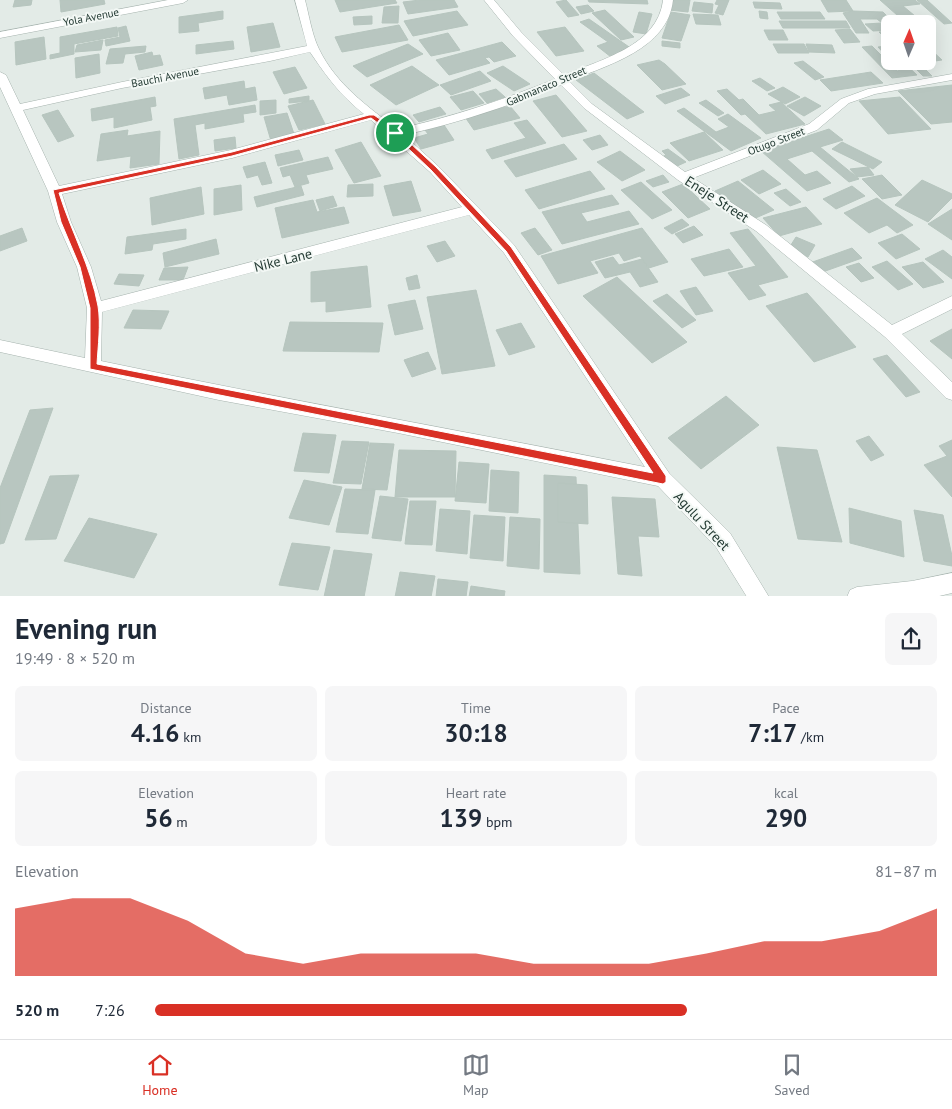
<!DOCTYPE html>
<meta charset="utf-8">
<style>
:root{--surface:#fff;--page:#f6f6f7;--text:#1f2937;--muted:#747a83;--line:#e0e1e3;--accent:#d93025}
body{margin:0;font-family:"PT Sans",sans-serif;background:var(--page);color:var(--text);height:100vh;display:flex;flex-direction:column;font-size:19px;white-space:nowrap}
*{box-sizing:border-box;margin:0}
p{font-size:16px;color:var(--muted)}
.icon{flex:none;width:28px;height:28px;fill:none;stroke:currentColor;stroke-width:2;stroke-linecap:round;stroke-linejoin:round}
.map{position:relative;height:596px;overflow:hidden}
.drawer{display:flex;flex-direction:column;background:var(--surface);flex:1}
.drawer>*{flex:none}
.needle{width:32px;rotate:2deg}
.controls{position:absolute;left:881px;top:15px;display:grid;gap:10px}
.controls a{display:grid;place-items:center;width:55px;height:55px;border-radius:8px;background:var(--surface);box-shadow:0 5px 20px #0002;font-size:25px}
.pin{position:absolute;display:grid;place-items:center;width:42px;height:42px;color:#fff;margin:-21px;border:2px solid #fff;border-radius:50%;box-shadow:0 1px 5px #0007}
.round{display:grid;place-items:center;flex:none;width:52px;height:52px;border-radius:8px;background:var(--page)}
.head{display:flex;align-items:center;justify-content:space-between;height:85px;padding:0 15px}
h1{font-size:28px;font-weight:700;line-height:38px}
.figures{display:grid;grid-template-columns:repeat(3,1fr);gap:8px;height:85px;padding:5px 15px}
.figures div{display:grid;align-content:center;border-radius:8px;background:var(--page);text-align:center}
.figures b{font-size:25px;font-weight:700}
.figures small{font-size:14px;font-weight:400}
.figures p{font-size:14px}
.chart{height:140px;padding:10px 15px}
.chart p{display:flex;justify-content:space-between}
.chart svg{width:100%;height:90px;margin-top:5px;fill:var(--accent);opacity:.7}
ul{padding:0 15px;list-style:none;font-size:16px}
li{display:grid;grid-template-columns:80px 60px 1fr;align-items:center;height:38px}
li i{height:12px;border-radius:6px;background:var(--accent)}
.tabs{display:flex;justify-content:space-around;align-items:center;height:70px;border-top:1px solid var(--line);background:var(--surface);font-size:14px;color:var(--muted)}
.tabs a{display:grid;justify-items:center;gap:2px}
.tabs .active{color:var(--accent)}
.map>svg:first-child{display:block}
.building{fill:#b8c6c0;stroke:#b6c5be}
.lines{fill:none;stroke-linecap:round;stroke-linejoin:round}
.minor-casing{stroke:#a6b3ae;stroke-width:1}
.minor{fill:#fff;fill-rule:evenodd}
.route{fill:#d93025;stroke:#fff;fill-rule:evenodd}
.labels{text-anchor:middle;stroke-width:4;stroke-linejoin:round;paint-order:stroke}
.far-street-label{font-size:11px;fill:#243b34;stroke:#f3f8f5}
.street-label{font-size:14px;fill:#243b34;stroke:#f3f8f5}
</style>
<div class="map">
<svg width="952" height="597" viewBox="0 0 952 597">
<rect width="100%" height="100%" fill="#e3ebe7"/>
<g class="building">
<path d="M15,0h17l-1,5 -18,2z"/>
<path d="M60,0h44l1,4 -44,8z"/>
<path d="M335,0h60l2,3 -57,9z"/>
<path d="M420,0h34l4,7 -50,7 -5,-12z"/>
<path d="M566,0l13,15 -11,2 -12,-15z"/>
<path d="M588,0h59l1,4 -59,-2z"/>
<path d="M671,0h19l-2,12 -19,-2z"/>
<path d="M717,0h12l-6,15 -8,-2 4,-8 -4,-1z"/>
<path d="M821,0h25l7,11 -25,1z"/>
<path d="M880,0h35l5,4 -17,2 18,15 -15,2z"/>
<path d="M917,0h10l25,23 -8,1z"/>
<path d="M694,2l19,2 -1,9 -20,-2z"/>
<path d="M753,2l27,1 2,6 -27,-1z"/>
<path d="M588,5l6,6 -13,3 -5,-7z"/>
<path d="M399,6l-1,17h-16l2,-16z"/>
<path d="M605,10l29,27 -13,3 -29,-27z"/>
<path d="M223,11v8l-25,4 1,8 -20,2v-16z"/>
<path d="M457,11l11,14 -55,11 -9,-15z"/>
<path d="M759,11l8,1 1,7 -8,-1z"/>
<path d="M853,11l30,1 12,12h-5v6l-17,1 -8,-7 17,-1 -5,-4h-17l9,14h-13l-13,-20z"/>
<path d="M639,12l13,2 -6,20 -13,-2z"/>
<path d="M671,12l19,3 -9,26 -19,-3z"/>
<path d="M777,12h43l5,7h-44z"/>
<path d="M693,14l25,1 3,10 -25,-1z"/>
<path d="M372,16v8l-18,1 -1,-8z"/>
<path d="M589,19l43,30 -21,8 -14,-11 11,-4 -28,-20z"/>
<path d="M779,21h67l4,7h-67z"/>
<path d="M273,23l7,24 -29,5 -4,-25z"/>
<path d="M399,25l9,15 -66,12 -7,-15z"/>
<path d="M126,26l4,15 -24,5 -1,-6 15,-3 -2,-9z"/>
<path d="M117,27l1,9 -44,8v10l-24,5v-4l10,-2v-16z"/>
<path d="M565,27l19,24 -28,5 -19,-24z"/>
<path d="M850,29l10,13 -16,1 -9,-13z"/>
<path d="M764,30h19l5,10h-19z"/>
<path d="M890,31v12l-11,-11z"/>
<path d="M448,33l12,17 -29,6 -12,-16z"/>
<path d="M44,37l2,22 -30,6 -1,-23z"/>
<path d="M103,40l-2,10 -26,2 2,-7z"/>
<path d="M233,41l1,8 -38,5v-9z"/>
<path d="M662,41l18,2v5l-18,-2z"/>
<path d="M502,42l14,14 -22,6 -5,-5 -4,1 5,5 -41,12 -13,-15z"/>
<path d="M408,44l15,10 -56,23 -14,-11z"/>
<path d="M773,44h31l5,9h-31z"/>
<path d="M806,44l26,1 3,8 -26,-1z"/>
<path d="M146,46l-1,6 -20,2 -2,9 -17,1 4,-15z"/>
<path d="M872,46l25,25 4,-1 -9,-9h10l15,14 -25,3 -30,-31z"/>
<path d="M887,46l3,3v11l-12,-13z"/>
<path d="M928,47l14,13 -7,1 -7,-6z"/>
<path d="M152,52l1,4 7,-1 3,10 -24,5 -4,-14z"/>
<path d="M99,54l1,19 -24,5 -1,-20z"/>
<path d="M659,60l6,4 21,20 -24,6 -25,-25z"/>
<path d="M803,61l21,16 -9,3 -21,-17z"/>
<path d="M908,61h9l15,15h-9z"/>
<path d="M412,66l27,19 -43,20 -26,-20z"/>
<path d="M503,66l27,18 -16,7 -27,-18z"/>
<path d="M295,67l12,21 -23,6 -11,-22z"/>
<path d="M480,71l11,10 -40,14 -11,-10z"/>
<path d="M871,72l12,11 -52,8 -11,-11z"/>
<path d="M594,73l27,21 23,18 -17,7 -51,-39z"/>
<path d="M760,78l15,10 -8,3 -15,-10z"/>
<path d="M244,81l1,8 10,-2 2,13 -28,5 -2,-10 -22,4 -2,-11z"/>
<path d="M952,85v37l-21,2 -33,-33z"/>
<path d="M783,87l17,10 -15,7 -17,-10z"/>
<path d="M681,88l9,7 -25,9 -9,-8z"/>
<path d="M496,89l9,8 -18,6 -8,-9z"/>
<path d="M727,89l12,11 4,-1 16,16 17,-4 -7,-6 12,-3 24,22 -39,10 -21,-20 -4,1 -24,-24z"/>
<path d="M473,91l11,12 -23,7 -11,-13z"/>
<path d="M556,95l31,36 -25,6 -29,-36z"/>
<path d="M309,96v5l-20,2v-4z"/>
<path d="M155,97l1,9 -6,1 2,13 -38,8v-11l-22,4 -1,-12z"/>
<path d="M805,97l16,9 -17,10 -17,-10z"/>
<path d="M900,97l31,32 -43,5 -29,-33z"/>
<path d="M276,100v13l-16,2v-14z"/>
<path d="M313,100l12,24 -26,6 -11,-24z"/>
<path d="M706,100l18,13 -6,3 -19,-13z"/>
<path d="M255,105l1,7 -13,2 1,8 -39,7v-6l-10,2 4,30 -20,4 -5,-40z"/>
<path d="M510,106l10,12 -46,12 -9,-13z"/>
<path d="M440,107l6,7 -27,8 -6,-7z"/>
<path d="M684,108l32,24 13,-5 -11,-8 10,-5 33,24 -30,13 -54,-40z"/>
<path d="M58,110l16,26 -16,6 -16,-27z"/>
<path d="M287,113l8,24 -24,4 -7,-24z"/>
<path d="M527,120l19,23 -54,16 -6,-9 40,-12 -12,-15z"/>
<path d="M444,125l10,15 -33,9 -7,-11 14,-4 -3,-4z"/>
<path d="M829,129l14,11 -23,7 39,32 -10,3 -37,-31 -25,8 18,16 12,-4 14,12 -24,8 -46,-40z"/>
<path d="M128,130l-1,6 33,-5 -1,33 -29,4 1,-12 -34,5 4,-27z"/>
<path d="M704,132l19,18 -34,11 -19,-18z"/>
<path d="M600,135l8,10 -16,5 -9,-10z"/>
<path d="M235,137l1,11 -21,3 -1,-11z"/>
<path d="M361,142l20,34 -27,7 -19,-33z"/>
<path d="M842,142l40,20 -9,7 -41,-20z"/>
<path d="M564,144l13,15 -61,18 -12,-16z"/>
<path d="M668,149l18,13 -11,5 -13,-10 4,-2 -4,-4z"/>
<path d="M299,150l4,10 -25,6 -3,-11z"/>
<path d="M620,151l25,19 -23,11 -25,-19z"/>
<path d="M328,157l5,12 -27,6 3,8 -14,4 -5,-12 -7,2 -3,-9z"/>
<path d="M265,162l7,21 -10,2 -4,-10 -11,3 -4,-11z"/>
<path d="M868,167l6,8 -17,2 -7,-8z"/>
<path d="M763,170l18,14 -22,10 -18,-14z"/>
<path d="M590,171l15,18 -66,20 -14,-19z"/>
<path d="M663,175l6,7 -16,5 -7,-6z"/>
<path d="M882,175l20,20 -20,4 -20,-20z"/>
<path d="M922,180l30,14v4l-24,24 -33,-17z"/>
<path d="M411,181l10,30 -28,5 -9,-30z"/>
<path d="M738,181l36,29 -23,10 -36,-29z"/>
<path d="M641,182l31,28 -20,9 -31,-29z"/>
<path d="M373,184v12l-26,1 1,-12z"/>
<path d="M683,184l27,25 -22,9 -26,-26z"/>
<path d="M241,185l1,25 -28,5v-26z"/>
<path d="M301,186l3,9 -47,12 -3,-10z"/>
<path d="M852,186l13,10 -29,13 -13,-10z"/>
<path d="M201,187l3,27 -52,11 -2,-27z"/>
<path d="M786,189l15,13 -11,4 -16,-13z"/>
<path d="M612,195l7,9 -38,9 6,9 42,-11 10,13 -77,20 -20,-32z"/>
<path d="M333,196l4,10 -17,5 -4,-11z"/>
<path d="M877,198l36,27 -16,8 -10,-8 -18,8 -25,-20z"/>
<path d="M313,200l4,12 27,-5 5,16 -67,15 -7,-30z"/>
<path d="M806,207l16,17 -43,12 -16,-18z"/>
<path d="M952,209v31l-24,-16z"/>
<path d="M682,219l7,6 -17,9 -8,-6z"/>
<path d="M694,226l9,9 -20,8 -8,-9z"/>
<path d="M22,228l5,13 -27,10v-15z"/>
<path d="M535,228l17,22 -14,5 -17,-22z"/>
<path d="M642,228l26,34 -19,6 -9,-12 -16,5 -5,-8 -29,8 8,12 -40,11 -17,-28z"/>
<path d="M186,229v10l-33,5 -1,6 -27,4 2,-17z"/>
<path d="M748,229l40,48 -30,8 8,10 -17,5 -21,-27 28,-7 -26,-33z"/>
<path d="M902,234l18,15 -24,10 -18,-16z"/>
<path d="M796,237l19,8 -7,12 -19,-9z"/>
<path d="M216,239l3,15 -54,13 -2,-14z"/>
<path d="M445,241l10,15 -18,6 -10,-16z"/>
<path d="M852,248l10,10 -45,16 -10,-10z"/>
<path d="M729,249l14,18 -39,9 -13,-17z"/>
<path d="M943,250l9,7v22l-27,-20z"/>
<path d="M613,257l6,8 23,-6 16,23 -18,5 -10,-15 -25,6 -10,-16z"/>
<path d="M887,261l26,23 -15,6 -26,-23z"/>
<path d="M923,262l21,20 -21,6 -21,-21z"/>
<path d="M859,263l15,15 -13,4 -15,-15z"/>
<path d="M367,266l4,41 -45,5v-11l-15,1v-30z"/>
<path d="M188,267l-5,13h-24l5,-12z"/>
<path d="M119,274l25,1 -5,11 -25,-2z"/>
<path d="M417,275l3,13 -11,2 -3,-12z"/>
<path d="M617,277l70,65 -35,21 -69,-67z"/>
<path d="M696,287l17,24 -17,4 -16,-24z"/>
<path d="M476,290l19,76 -53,8 -15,-77z"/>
<path d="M807,293l49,54 -42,15 -48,-56z"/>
<path d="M667,294l29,26 -14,8 -29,-27z"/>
<path d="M415,300l8,29 -28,6 -7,-30z"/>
<path d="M133,310l36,1 -8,18 -37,-1z"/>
<path d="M290,322l93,1 -4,29 -96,-1z"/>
<path d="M521,323l14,24 -26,8 -13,-25z"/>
<path d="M952,329v30l-22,-18z"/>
<path d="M428,352l8,17 -24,8 -8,-17z"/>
<path d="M887,355l33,37 -14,5 -33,-38z"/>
<path d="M726,396l33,29 -58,44 -33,-31z"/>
<path d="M53,408l-49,135 -4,1v-56l30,-78z"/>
<path d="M303,433l33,2 -7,38 -35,-2z"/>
<path d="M869,436l15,19 -13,6 -15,-20z"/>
<path d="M952,440v57l-28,-32 23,-9 -8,-10z"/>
<path d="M342,441l27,1 -8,42 -28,-1z"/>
<path d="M370,443l24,1 -7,46 -25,-1z"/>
<path d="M777,447l40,3 25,92 -44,-3z"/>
<path d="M399,450l57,1 -1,46h-60z"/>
<path d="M459,462l30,2 -3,39 -31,-2z"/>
<path d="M491,470l28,2 -1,41 -29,-2z"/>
<path d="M79,475l-23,64 -31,1 25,-64z"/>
<path d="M544,475l32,2 4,97 -36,-2z"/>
<path d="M304,480l38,7 -13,38 -40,-7z"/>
<path d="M558,483l29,2 1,39 -30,-2z"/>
<path d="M345,489l30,1 -7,44 -32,-2z"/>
<path d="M380,496l28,3 -7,42 -29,-3z"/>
<path d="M612,497l43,2 4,38 -21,-1 4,40 -24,-2z"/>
<path d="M410,501h26l-4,44 -27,-1z"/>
<path d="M849,508l52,13 3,36 -54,-14z"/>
<path d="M440,509l30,2 -3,43 -31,-3z"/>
<path d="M914,510l29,5 9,41v10l-28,-5z"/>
<path d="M474,515l31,2 -2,44 -33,-3z"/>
<path d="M510,517l30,2 -1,50 -32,-3z"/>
<path d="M89,518l68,16 -23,44 -70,-17z"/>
<path d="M292,543l38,4 -12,43 -39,-5z"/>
<path d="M334,550l38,4 -8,43h-40z"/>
<path d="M400,572l35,4 -4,21h-36z"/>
<path d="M438,579l30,3 -2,15h-30z"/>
<path d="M471,586l34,5 -1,6h-35z"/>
</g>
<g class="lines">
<g class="minor-casing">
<g id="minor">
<path d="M168,0h20l-5,3 -183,35v-6z"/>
<path d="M295,0h10c4,15 7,35 14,49 17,35 48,57 78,80 55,-12 106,-29 158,-50l-42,-43 -29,-36h10l27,32 43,43c36,-15 94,-29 99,-75h10c-5,49 -65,65 -104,81l23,23 93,68 124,-48 32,-25 27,-10 84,-15v6l-77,14 -26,9 -32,27 -124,48 73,47 126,100 60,-29v13l-50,25 50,48v18l-6,-2 -61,-61 -129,-106 -78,-51 -94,-72 -23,-23c-52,21 -103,38 -157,50l34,31 76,79 155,228 61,60 39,64h-22l-31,-50 -58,-61 -260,-53 -179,-33 -219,-48v-12l85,18 2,-50 -10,-41 -20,-45 -9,-31 -48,-104v-15l6,3 14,29 102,-22 185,-36zM310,52c17,25 30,43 54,62l-133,36 -172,36 -36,-76 99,-22 148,-27zM371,120l59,52 32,35 -361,94 -10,-34 -20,-45 -9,-28 170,-36zM469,215l35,38 141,214c-181,-36 -363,-68 -544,-106l1,-49z"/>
<path d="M952,573v20l-17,4h-88l3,-7 7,-3 55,-6z"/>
</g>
</g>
<use href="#minor" class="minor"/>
</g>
<path class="route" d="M369,115h5l23,16 39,36 75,80 155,229v6l-3,2 -573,-115v-61l-10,-41 -19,-45 -8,-32 179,-38zM371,118l22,16 38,36 75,81 147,222 -556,-109c1,-18 4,-40 1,-58 -7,-39 -27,-75 -39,-113l173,-37z"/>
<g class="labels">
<g class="far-street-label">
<text transform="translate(91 17) rotate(-11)" y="4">Yola Avenue</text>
<text transform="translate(165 77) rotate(-11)" y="4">Bauchi Avenue</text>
<text transform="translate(546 86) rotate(-23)" y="4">Gabmanaco Street</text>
<text transform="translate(776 141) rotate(-21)" y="4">Otugo Street</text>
</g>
<g class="street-label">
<text transform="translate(717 199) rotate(33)" y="5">Eneje Street</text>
<text transform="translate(283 260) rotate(-14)" y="5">Nike Lane</text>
<text transform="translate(702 521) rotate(47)" y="5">Agulu Street</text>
</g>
</g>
</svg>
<div class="controls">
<a><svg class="needle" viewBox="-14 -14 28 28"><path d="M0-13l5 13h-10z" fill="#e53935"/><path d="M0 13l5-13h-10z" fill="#747a83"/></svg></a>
</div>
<div class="pin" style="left:395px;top:133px;background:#1e9e55"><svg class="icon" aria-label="arrive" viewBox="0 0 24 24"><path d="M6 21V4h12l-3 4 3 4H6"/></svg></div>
</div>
<section class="drawer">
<div class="head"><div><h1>Evening run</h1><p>19:49 · 8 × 520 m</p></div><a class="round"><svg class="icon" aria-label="share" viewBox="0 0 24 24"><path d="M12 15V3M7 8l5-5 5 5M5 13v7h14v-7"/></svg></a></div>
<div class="figures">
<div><p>Distance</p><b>4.16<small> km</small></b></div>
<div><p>Time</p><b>30:18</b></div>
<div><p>Pace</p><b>7:17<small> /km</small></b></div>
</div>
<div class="figures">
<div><p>Elevation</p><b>56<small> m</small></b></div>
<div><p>Heart rate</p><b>139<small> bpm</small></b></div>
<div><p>kcal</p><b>290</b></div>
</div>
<div class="chart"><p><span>Elevation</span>81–87 m</p>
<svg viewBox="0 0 160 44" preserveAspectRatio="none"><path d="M0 44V11L10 6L20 6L30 17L40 33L50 38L60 33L70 33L80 33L90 38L100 38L110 38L120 33L130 27L140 27L150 22L160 11V44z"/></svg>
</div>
<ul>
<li><b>520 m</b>7:26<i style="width:68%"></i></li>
</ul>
</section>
<nav class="tabs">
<a class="active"><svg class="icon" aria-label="home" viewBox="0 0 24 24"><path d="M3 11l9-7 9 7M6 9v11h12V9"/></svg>Home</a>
<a><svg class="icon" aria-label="map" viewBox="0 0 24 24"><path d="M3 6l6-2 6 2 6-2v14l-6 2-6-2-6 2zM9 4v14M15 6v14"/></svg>Map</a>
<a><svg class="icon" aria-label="saved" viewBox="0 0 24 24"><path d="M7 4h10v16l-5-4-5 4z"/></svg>Saved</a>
</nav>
